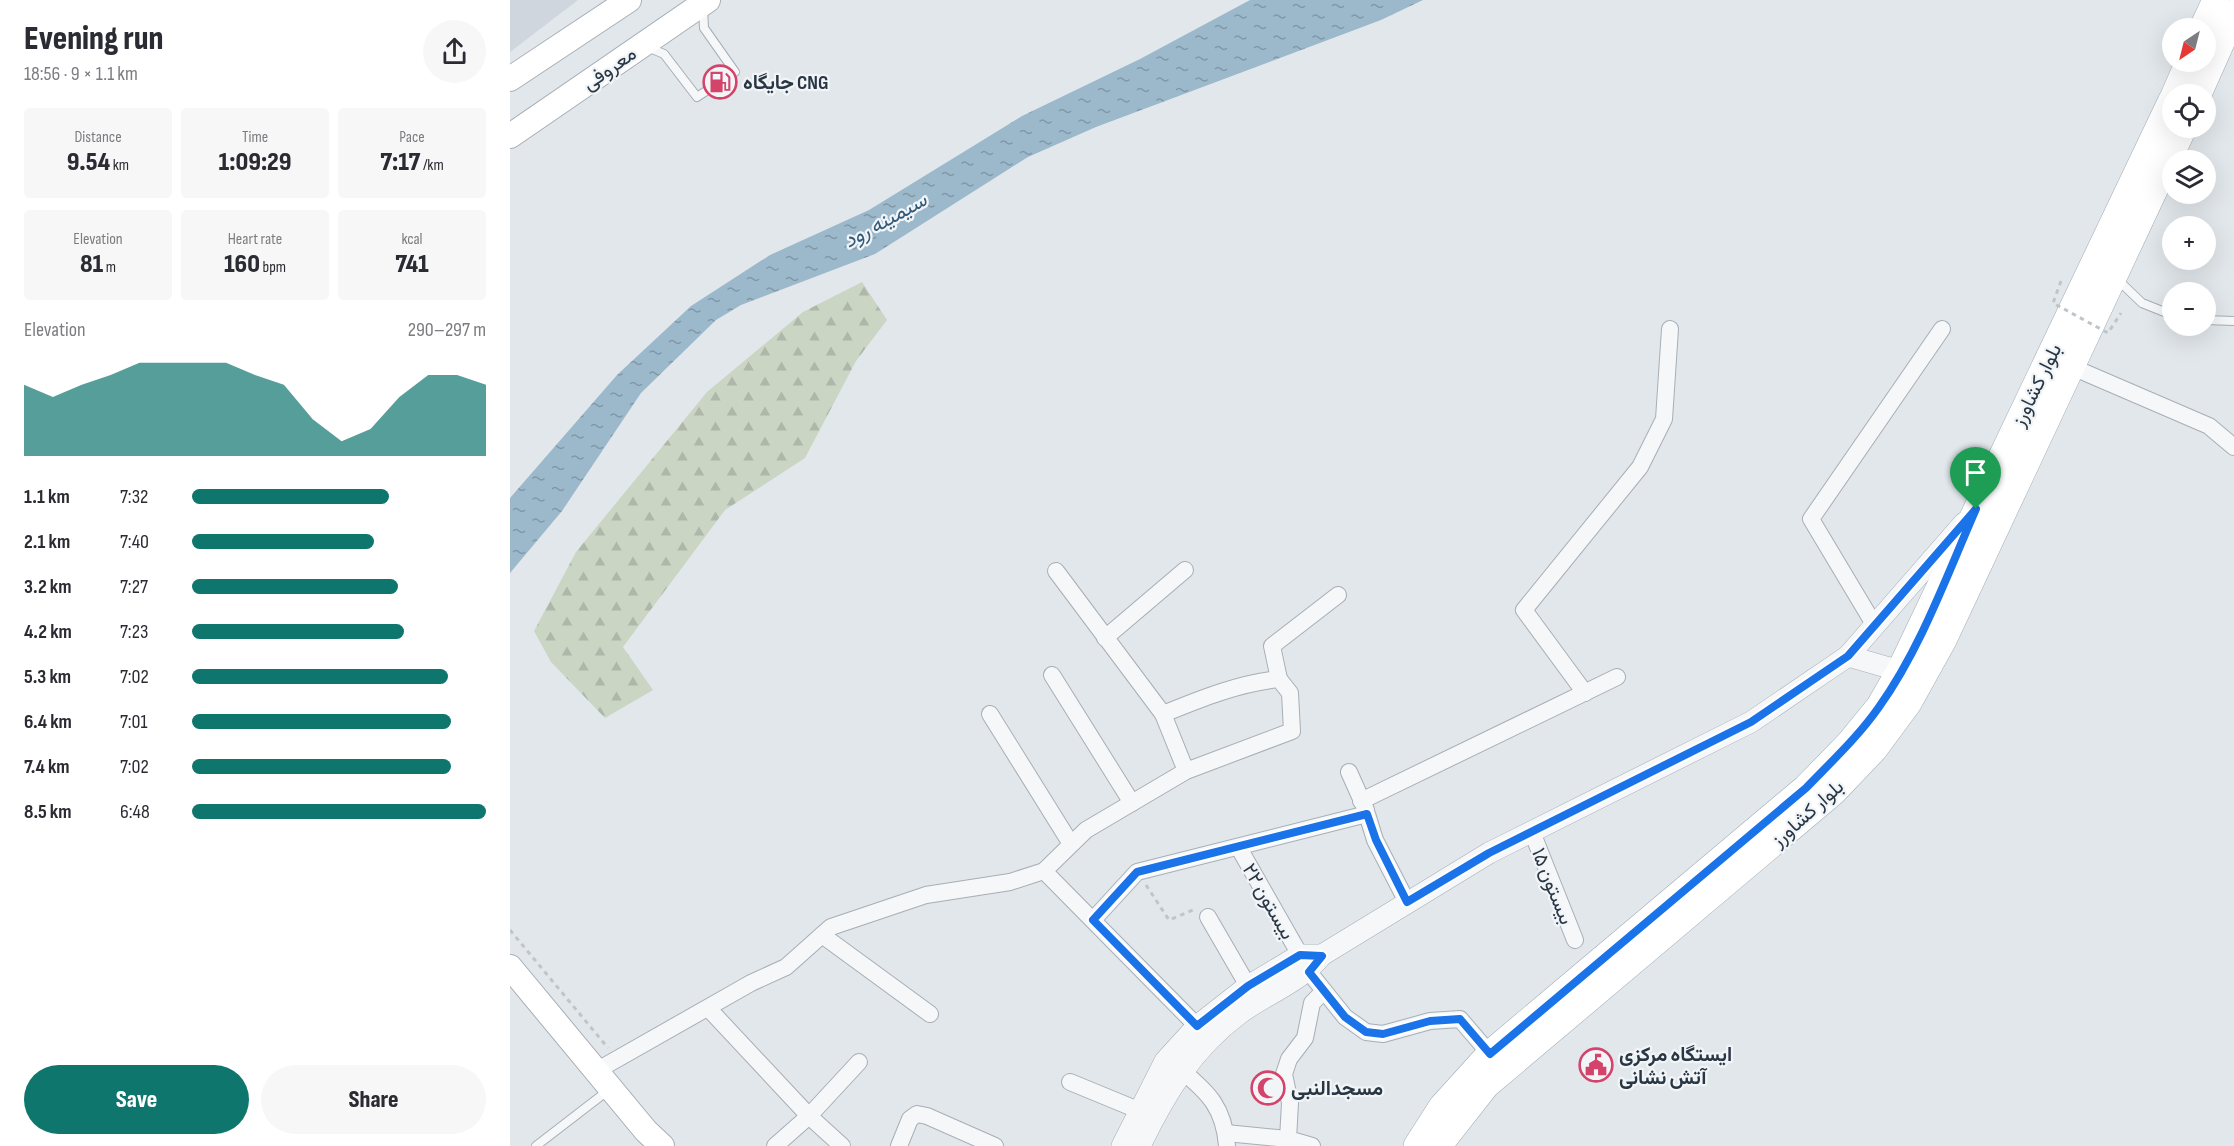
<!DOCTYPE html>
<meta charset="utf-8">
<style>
:root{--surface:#fff;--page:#f7f7f7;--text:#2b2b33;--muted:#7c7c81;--accent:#0f766e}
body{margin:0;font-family:"Sofia Sans Condensed",Vazirmatn,sans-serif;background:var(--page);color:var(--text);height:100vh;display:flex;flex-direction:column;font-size:22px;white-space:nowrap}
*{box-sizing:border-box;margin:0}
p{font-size:20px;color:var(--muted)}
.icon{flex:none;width:33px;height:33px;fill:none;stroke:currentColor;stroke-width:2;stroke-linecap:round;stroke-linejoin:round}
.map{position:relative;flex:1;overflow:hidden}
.details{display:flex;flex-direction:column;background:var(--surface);width:510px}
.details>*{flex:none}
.needle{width:39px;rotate:215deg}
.fabs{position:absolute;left:1652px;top:18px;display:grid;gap:12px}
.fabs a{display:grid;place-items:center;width:54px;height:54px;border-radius:50%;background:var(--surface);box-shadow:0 6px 24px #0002;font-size:30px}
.pin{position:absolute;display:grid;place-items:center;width:51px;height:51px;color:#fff;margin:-62px -26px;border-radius:50% 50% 50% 0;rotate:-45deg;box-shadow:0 0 6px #0007}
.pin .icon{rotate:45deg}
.round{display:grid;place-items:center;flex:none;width:63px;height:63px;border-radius:32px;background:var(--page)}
.head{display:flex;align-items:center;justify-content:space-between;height:102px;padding:0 24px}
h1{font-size:33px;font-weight:800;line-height:45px}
.stats{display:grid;grid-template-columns:repeat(3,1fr);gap:9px;height:102px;padding:6px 24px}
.stats div{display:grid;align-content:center;border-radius:6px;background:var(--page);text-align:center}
.stats b{font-size:26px;font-weight:800}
.stats small{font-size:16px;font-weight:400}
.stats p{font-size:16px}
.chart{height:168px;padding:12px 24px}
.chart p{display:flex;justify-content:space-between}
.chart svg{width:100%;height:108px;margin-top:6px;fill:var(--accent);opacity:.7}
.button{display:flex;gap:12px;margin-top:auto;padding:12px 24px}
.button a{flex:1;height:69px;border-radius:36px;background:var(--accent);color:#fff;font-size:24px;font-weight:800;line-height:69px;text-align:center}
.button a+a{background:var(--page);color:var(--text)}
ul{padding:0 24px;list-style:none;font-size:20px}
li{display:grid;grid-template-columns:96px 72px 1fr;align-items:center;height:45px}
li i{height:15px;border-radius:8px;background:var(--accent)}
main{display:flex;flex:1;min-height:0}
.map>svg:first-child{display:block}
.built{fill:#d0d6dd}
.forest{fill:url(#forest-firs)}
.water{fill:url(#water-ripples)}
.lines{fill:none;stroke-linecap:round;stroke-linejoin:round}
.service-casing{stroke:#a7aeb6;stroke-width:10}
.minor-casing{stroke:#a7aeb6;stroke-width:18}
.tertiary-casing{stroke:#a7aeb6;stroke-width:22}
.secondary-casing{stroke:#a7aeb6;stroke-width:26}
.primary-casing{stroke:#a1acb7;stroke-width:28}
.path{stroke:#c0c5ca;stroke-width:3;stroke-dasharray:4.5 4.5;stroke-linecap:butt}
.service{stroke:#f5f7f9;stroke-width:8}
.minor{stroke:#f5f7f9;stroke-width:16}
.tertiary{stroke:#f5f7f9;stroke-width:21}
.secondary{stroke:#fff;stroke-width:24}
.primary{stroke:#fff;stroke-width:27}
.path-bridge{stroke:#c0c5ca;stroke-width:3;stroke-dasharray:4.5 4.5;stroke-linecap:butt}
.route-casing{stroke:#fff;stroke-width:12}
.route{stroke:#1a73e8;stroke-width:8}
.labels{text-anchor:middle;stroke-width:4.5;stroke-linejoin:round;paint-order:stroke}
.street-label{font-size:20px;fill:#293644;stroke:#f2f5f8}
.poi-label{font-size:20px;font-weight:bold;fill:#293644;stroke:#f2f5f8;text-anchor:start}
.water-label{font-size:21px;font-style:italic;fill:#315a7a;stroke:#f2f5f8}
</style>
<main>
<section class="details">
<div class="head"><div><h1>Evening run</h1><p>18:56 · 9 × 1.1 km</p></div><a class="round"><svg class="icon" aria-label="share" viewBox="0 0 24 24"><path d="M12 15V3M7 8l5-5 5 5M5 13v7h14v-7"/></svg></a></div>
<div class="stats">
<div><p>Distance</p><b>9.54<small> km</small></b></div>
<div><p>Time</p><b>1:09:29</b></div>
<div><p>Pace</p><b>7:17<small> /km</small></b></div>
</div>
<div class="stats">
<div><p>Elevation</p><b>81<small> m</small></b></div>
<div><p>Heart rate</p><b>160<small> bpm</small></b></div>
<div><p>kcal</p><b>741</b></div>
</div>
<div class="chart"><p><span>Elevation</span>290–297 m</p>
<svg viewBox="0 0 160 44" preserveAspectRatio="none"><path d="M0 44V15L10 20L20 15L30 11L40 6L50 6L60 6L70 6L80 11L90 15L100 29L110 38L120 33L130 20L140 11L150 11L160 15V44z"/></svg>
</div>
<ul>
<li><b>1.1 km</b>7:32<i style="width:67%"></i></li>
<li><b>2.1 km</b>7:40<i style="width:62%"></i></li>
<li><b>3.2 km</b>7:27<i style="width:70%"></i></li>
<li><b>4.2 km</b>7:23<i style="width:72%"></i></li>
<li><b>5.3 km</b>7:02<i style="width:87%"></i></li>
<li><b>6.4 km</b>7:01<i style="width:88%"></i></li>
<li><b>7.4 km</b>7:02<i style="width:88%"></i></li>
<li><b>8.5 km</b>6:48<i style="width:100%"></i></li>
</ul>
<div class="button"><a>Save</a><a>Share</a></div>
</section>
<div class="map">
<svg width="1724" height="1146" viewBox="0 0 1724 1146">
<defs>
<pattern id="forest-firs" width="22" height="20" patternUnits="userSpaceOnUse" patternTransform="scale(1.5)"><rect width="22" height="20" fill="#cad5c3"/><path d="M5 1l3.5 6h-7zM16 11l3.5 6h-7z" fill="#aeb7a9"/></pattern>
<pattern id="water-ripples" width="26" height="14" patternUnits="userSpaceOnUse" patternTransform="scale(1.5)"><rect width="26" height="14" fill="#9cb9cc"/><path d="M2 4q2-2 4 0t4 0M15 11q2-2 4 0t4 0" fill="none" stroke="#7f97a7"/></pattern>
</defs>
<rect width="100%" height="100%" fill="#e2e7eb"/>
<path class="built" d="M0,0h68l-68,52z"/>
<path class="forest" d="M352,282l25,38 -31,41 -51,97 -80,52 -102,137 30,43 -48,28 -54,-56 -17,-31 42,-79 131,-160 96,-80z"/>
<path class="water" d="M740,0h173l-42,20 -285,107 -68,30 -153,97 -134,51 -25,15 -75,73 -79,118 -52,62v-75l107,-123 74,-69 79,-51 99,-45 153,-94 118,-57z"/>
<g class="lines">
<g class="service-casing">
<g id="service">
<path d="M135,46l19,8 33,43 38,-25 -31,-44 -1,-20"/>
<path d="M1607,279l25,24 30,12"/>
<path d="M1695,320l29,1"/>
<path d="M26,1146l74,-57"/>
</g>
</g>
<g class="minor-casing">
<g id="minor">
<path d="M1562,367l137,59 25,21"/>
<path d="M546,571l107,143"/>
<path d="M1365,626l-64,-107 131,-190"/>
<path d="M595,638l80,-68"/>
<path d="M542,675l80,128"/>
<path d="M769,679l-7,-33 66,-51"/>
<path d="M1075,693l-61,-83 116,-143 24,-48 6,-90"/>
<path d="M480,714l81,130"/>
<path d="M839,772l17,38"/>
<path d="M851,801l256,-124"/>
<path d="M1022,832l43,108"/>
<path d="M729,848l61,107"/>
<path d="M534,871l153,155"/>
<path d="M698,917l40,69"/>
<path d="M583,920l44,-48 230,-58 8,26 32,62"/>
<path d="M312,935l108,79"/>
<path d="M799,972l36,45 21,15 17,2 47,-13 30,-2 30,35"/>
<path d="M198,1008l101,108 33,30"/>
<path d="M671,1070c28,23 43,38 46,76"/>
<path d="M86,1071l155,-88 35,-16 45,-40 95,-32 84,-13 34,-11 42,-41 100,-59 106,-40 -2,-38 -11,-14c-40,4 -79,20 -116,35l23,57"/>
<path d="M560,1082l68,28"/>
<path d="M716,1133l62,6"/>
<path d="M265,1146l34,-30 50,-54"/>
<path d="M389,1146l11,-27 7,-5 10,2 68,30"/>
<path d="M802,1146l-24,-7 2,-36 -6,-29 5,-15 16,-21 7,-35 12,-12"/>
</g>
</g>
<g class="tertiary-casing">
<g id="tertiary">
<path d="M1338,656l52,15"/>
<path d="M612,1146l43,-85 32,-35 51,-40 52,-31h22"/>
<path d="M630,1146c25,-52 52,-97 99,-132 28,-21 61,-31 83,-59l167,-102 262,-131 97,-66 116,-133"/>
</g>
</g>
<g class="secondary-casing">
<g id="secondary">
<path d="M0,79l119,-79"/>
<path d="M0,136l198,-136"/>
<path d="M0,967l136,164 16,15"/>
</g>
</g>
<g class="primary-casing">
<g id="primary">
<path d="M1693,28l13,-28"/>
<path d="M1665,94l14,-32"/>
<path d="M1688,94l36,-81"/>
<path d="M907,1146l25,-39 48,-53 316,-266 43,-44 31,-38 20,-35 272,-571"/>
<path d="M928,1146l48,-61 347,-293 41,-43 34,-46 35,-63 240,-512"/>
</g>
</g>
<g class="path">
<path d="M636,885l23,35 24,-10"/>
<path d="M0,930l98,118"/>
</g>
<use href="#service" class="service"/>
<use href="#minor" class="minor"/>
<use href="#tertiary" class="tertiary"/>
<use href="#secondary" class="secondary"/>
<use href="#primary" class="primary"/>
<path class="path-bridge" d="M1551,281l-8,22 55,30 13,-20"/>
</g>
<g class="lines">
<g class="route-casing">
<path id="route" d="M1466,509c-29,66 -55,139 -97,198 -21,30 -48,55 -73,81l-316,266 -30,-35 -30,2 -47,13 -17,-2 -21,-15 -36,-45 13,-16 -22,-1 -52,31 -51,40 -104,-106 44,-48 230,-58 9,26 31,62 82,-49 262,-131 97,-66z"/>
</g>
<use href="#route" class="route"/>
</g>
<defs>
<g id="fuel-ring" transform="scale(1.725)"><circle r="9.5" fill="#f2f5f8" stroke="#d4436a" stroke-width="1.5"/><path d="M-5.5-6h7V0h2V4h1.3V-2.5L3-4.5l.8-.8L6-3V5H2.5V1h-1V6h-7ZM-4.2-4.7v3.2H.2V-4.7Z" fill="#d4436a"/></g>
<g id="civic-ring" transform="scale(1.725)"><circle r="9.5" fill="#f2f5f8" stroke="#d4436a" stroke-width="1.5"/><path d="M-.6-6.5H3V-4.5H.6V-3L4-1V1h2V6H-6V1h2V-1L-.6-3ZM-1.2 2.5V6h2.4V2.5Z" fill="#d4436a"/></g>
<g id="mosque-ring" transform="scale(1.725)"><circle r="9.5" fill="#f2f5f8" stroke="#d4436a" stroke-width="1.5"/><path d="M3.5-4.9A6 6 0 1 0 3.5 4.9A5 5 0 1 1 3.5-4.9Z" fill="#d4436a"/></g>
</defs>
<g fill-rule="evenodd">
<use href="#fuel-ring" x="210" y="82"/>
<use href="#civic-ring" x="1086" y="1065"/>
<use href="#mosque-ring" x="758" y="1088"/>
</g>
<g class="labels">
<g class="street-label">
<text transform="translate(99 68) rotate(-35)" y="7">معروفی</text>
<text transform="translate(1526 385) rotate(-64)" y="7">بلوار کشاورز</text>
<text transform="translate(1297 813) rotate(-42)" y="7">بلوار کشاورز</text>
<text transform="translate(1043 886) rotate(68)" y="7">بیستون ۱۵</text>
<text transform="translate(759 901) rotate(60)" y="7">بیستون ۲۲</text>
</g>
<g class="poi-label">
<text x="233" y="89">جایگاه CNG</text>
<text x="1109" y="1061">ایستگاه مرکزی<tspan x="1109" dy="23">آتش نشانی</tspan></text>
<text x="781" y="1095">مسجدالنبی</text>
</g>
<g class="water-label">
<text transform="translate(375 220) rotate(-29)" y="7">سیمینه رود</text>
</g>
</g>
</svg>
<div class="fabs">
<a><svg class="needle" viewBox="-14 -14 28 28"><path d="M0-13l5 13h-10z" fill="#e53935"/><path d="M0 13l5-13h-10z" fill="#7c7c81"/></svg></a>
<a><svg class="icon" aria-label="locate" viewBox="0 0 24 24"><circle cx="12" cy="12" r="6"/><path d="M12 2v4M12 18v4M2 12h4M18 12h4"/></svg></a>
<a><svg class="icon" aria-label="layers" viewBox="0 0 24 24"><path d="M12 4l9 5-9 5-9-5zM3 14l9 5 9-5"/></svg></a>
<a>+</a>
<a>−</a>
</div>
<div class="pin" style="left:1466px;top:509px;background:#1e9e55"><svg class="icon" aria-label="arrive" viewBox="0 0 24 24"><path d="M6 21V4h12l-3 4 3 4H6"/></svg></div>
</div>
</main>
